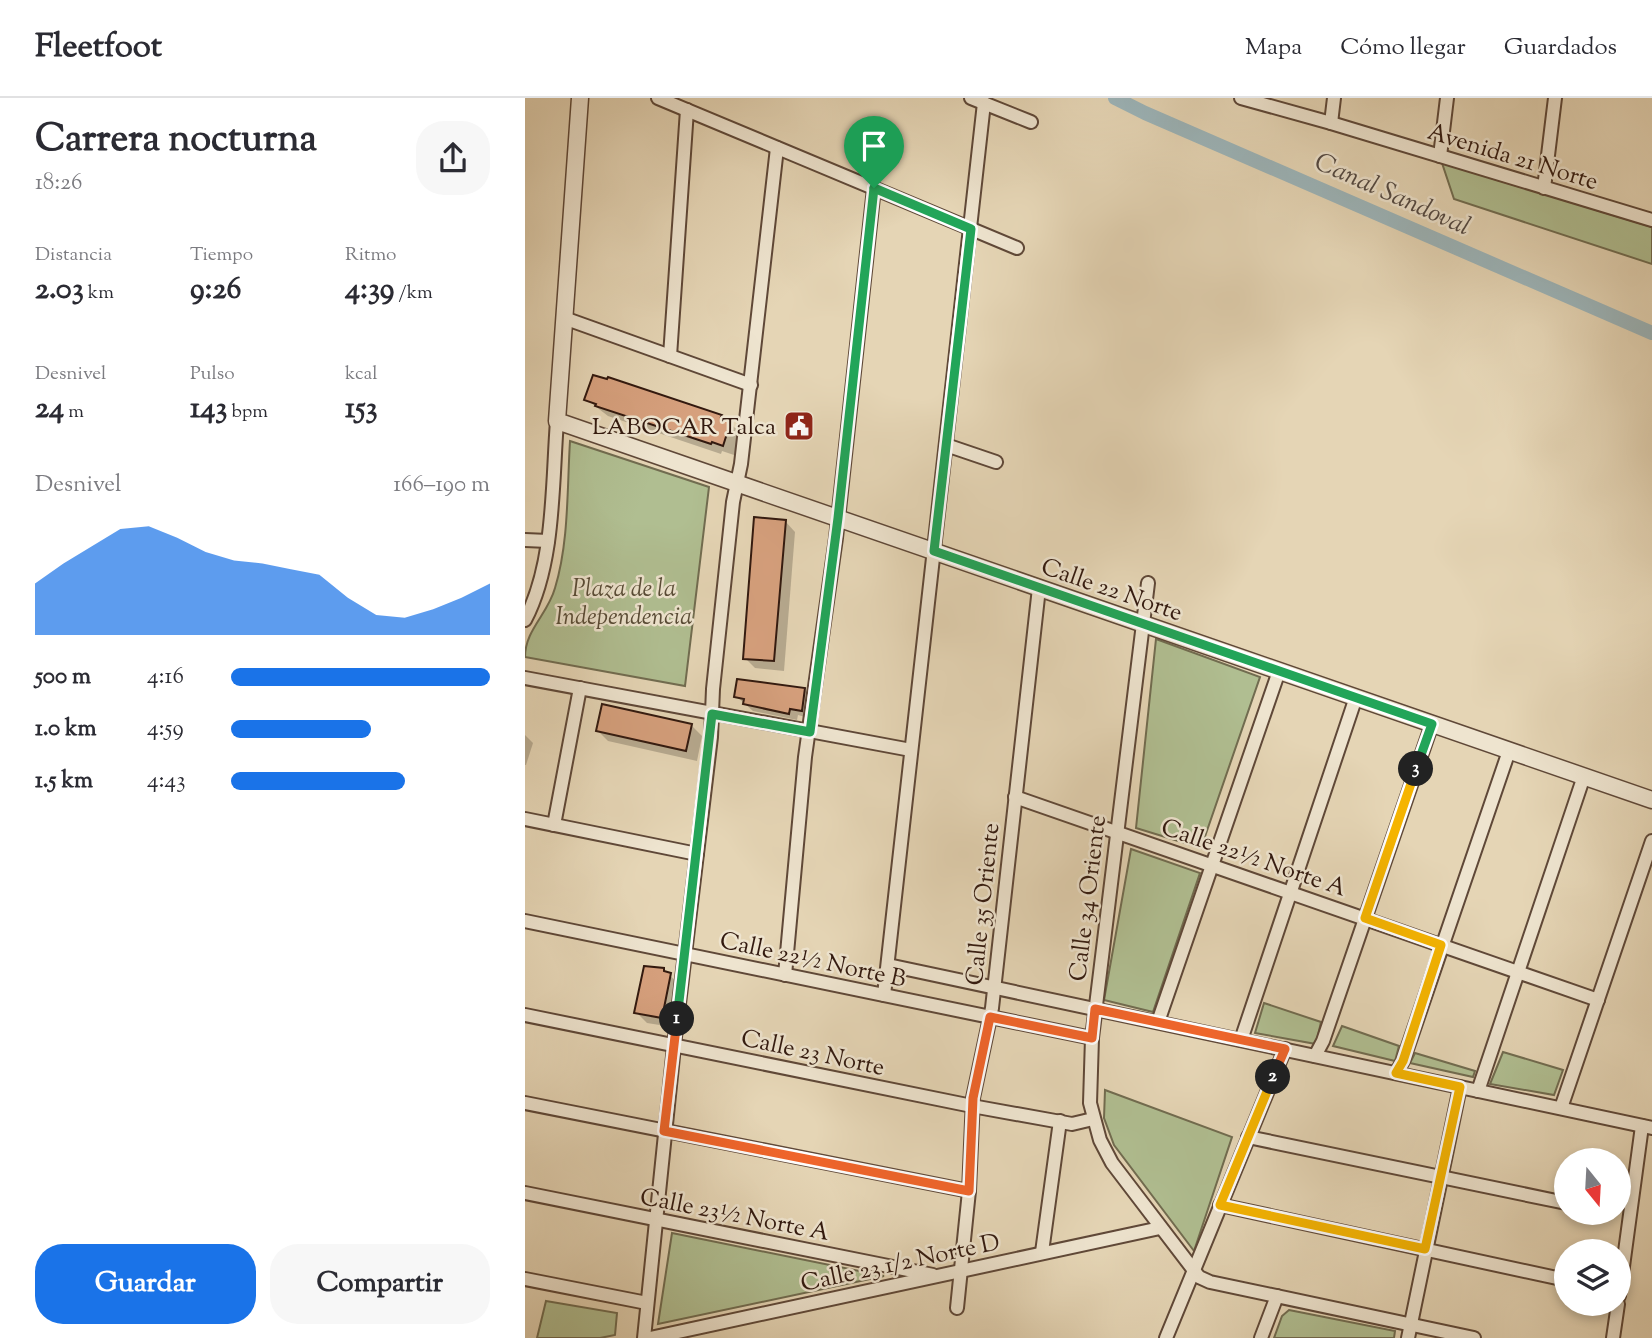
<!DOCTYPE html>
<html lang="es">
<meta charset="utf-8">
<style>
:root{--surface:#fff;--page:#f7f7f7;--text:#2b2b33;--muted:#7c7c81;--line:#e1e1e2;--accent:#1a73e8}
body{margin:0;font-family:"Sorts Mill Goudy",serif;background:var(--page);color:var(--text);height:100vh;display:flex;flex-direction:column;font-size:26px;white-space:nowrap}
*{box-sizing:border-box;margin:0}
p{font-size:23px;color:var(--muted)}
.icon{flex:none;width:38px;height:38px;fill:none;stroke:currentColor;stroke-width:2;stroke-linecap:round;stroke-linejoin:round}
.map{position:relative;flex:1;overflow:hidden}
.details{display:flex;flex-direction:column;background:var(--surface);width:525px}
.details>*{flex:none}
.needle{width:46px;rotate:162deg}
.tools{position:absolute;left:1029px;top:1050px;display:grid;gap:14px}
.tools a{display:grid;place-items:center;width:77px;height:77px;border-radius:50%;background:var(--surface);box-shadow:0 4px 10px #0003;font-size:35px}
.pin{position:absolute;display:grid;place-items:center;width:60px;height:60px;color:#fff;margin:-72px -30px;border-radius:50% 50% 50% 0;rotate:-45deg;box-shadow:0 0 7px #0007}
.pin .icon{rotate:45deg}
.km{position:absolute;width:35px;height:35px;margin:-18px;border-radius:50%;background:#222;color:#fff;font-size:19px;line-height:35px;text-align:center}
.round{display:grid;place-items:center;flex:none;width:74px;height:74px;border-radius:28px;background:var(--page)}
.overview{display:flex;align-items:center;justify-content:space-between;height:119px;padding:0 35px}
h1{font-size:38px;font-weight:700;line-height:52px}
.figures{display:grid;grid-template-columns:repeat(3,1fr);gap:10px;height:119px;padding:7px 35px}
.figures div{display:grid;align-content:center}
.figures b{font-size:30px;font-weight:700}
.figures small{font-size:19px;font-weight:400}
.figures p{font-size:19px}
.chart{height:196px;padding:14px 35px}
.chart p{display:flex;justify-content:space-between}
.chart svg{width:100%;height:126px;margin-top:7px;fill:var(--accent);opacity:.7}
.action{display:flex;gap:14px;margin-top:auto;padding:14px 35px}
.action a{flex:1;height:80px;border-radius:28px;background:var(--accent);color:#fff;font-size:28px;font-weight:700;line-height:80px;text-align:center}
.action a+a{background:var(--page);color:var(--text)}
ul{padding:0 35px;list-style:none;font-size:23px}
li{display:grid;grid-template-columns:112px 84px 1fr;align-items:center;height:52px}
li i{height:18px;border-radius:9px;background:var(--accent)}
header{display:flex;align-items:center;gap:42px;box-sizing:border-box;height:98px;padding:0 35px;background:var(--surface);border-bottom:2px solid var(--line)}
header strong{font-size:33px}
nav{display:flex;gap:38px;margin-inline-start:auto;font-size:24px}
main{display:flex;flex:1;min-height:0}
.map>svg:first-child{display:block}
.green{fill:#b0be91;stroke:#716c50;stroke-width:2}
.shadow{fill:#0003}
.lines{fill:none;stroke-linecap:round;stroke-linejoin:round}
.canal{stroke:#9cb5ba;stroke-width:14}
.building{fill:#d6a07d;stroke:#32190f;stroke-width:2}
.minor-casing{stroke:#5f4838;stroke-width:16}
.tertiary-casing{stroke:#5f4838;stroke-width:19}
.minor{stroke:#eee4cf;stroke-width:12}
.tertiary{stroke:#eee4cf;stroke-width:16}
.split-1-casing{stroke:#fff;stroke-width:14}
.split-2-casing{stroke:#fff;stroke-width:14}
.split-3-casing{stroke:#fff;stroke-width:14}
.split-4-casing{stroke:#fff;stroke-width:14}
.split-1{stroke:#22a559;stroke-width:9}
.split-2{stroke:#f0652b;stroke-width:9}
.split-3{stroke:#f5b400;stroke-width:9}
.split-4{stroke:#22a559;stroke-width:9}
.labels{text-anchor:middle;stroke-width:5;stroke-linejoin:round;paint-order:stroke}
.street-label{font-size:24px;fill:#32190f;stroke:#eee4cf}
.poi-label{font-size:24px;fill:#32190f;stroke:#eee4cf;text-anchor:end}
.park-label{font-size:24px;font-style:italic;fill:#584b36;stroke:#eee4cf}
.water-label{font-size:26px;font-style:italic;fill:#524842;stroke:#eee4cf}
</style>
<header>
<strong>Fleetfoot</strong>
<nav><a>Mapa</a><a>Cómo llegar</a><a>Guardados</a></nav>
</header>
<main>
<section class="details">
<div class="overview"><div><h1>Carrera nocturna</h1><p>18:26</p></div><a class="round"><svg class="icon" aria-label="share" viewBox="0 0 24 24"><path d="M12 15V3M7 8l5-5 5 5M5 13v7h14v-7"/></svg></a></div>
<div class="figures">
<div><p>Distancia</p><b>2.03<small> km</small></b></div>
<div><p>Tiempo</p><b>9:26</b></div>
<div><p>Ritmo</p><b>4:39<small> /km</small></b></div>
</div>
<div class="figures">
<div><p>Desnivel</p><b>24<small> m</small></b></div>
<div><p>Pulso</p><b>143<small> bpm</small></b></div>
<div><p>kcal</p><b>153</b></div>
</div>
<div class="chart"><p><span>Desnivel</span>166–190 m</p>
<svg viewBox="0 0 160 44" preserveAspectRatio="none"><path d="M0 44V26L10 19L20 13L30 7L40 6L50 10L60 15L70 18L80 19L90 21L100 23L110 31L120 37L130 38L140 35L150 31L160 26V44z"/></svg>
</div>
<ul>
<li><b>500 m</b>4:16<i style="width:100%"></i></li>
<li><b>1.0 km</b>4:59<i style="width:54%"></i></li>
<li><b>1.5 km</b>4:43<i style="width:67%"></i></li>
</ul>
<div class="action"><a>Guardar</a><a>Compartir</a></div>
</section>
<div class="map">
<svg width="1127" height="1240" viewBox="0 0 1127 1240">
<rect width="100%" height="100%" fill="#e5d5b5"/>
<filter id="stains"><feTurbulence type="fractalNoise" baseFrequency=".00286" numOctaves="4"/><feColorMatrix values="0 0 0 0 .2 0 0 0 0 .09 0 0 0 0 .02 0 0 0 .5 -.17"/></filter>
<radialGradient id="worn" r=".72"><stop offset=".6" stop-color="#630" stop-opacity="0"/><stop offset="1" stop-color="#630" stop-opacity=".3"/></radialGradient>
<g class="green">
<path d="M917,65l210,64v37l-198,-65z"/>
<path d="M45,343l139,46 -24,199 -160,-29c0,-27 23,-43 30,-69 14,-46 12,-99 15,-147z"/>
<path d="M631,541l104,38 -59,171 -65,-20z"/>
<path d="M606,751l69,24 -47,139 -49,-12z"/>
<path d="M739,905l57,19 -5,22 -61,-11z"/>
<path d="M817,928l57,20 -4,15 -62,-15z"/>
<path d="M978,954l60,18 -9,25 -64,-11z"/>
<path d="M890,955l60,18 -2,6 -63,-14z"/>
<path d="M580,992l127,47 -38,114 -80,-106 -10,-27z"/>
<path d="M147,1135l212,43 -226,48z"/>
<path d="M21,1203l71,12 -2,22 -15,3h-63z"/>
<path d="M764,1212l106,21 -1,7h-120l8,-22z"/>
</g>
<g class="shadow">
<path d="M61,301l135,17 20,17 -7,22 -12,-4 -1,3 -113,-38z"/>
<path d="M260,423l10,11 -11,139 -29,-3 -10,-10z"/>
<path d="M279,591l8,8 -3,21 -11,-3 -1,5 -44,-9 -17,-15z"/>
<path d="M167,628l10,10 -5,25 -89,-20 -10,-10z"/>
<path d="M0,637l8,8 -7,22h-1z"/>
<path d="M138,872l18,15 -9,42 -25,-4 -11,-11z"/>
</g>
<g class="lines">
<path class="canal" d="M590,0l30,15 507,220"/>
</g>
<g class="building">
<path d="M68,277l14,4 1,-2 114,38 -1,2 10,4 -8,25 -11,-4 -1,2 -116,-38 1,-2 -12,-4z"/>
<path d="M229,419l32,3 -12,141 -31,-2z"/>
<path d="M212,581l68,9 -3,23 -12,-2 -1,5 -46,-10 1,-5 -10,-2z"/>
<path d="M77,606l90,20 -6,27 -90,-20z"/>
<path d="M119,868l20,2v3l7,2 -9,45 -28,-5z"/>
</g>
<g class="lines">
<g class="minor-casing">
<g id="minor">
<path d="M133,0l359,150"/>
<path d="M446,0l60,24"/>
<path d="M716,0l90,25 321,97"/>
<path d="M806,25l3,-25"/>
<path d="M915,58l7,-58"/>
<path d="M1019,90l11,-90"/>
<path d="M39,220l187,67"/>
<path d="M145,258l17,-246"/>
<path d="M421,347l50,17"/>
<path d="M0,442l23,1"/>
<path d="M623,485l-56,455 -2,65 10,37 12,23 87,114 11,5 264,56"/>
<path d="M0,522c30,-57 27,-136 32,-199"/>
<path d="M0,580l386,72"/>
<path d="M490,699l583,203"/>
<path d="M0,721l172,35"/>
<path d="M29,727l26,-137"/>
<path d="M0,823l567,117"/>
<path d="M363,867l764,163"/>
<path d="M260,877l20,-218 31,-219 38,-350"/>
<path d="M359,897l100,-892"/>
<path d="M0,917l447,91 100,18 21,-5"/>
<path d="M633,924l121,-351"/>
<path d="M716,942l115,-343"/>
<path d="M790,958l8,-15 109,-317"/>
<path d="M871,975l7,-12 106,-310"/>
<path d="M953,993l106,-315"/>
<path d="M0,1005l444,88"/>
<path d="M1036,1010l91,-267"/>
<path d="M723,1039l318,66"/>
<path d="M0,1095l408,82"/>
<path d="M695,1107l346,75"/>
<path d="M517,1154l18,-131"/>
<path d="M0,1181l122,24"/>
<path d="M1094,1198l23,-170"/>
<path d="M432,1210l12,-117 4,-93 19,-90 47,-420"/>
<path d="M119,1240l31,-301 36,-300 2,-48 20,-187 8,-38 36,-316"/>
<path d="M125,1240l510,-110"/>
<path d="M641,1240l119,-289"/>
<path d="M736,1240l16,-42"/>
<path d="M883,1240l52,-251"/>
<path d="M1088,1240l5,-34"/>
</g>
</g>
<g class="tertiary-casing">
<path id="tertiary" d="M55,0l-23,323 1095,379"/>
</g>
<use href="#minor" class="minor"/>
<use href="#tertiary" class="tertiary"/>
</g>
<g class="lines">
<g class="split-1-casing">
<path id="split-1" d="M152,921l35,-305 98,18 28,-214 36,-330"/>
</g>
<g class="split-2-casing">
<path id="split-2" d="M152,921l-13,112 305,60 4,-93 17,-81 102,21 3,-29 190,40 -12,28"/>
</g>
<g class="split-3-casing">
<path id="split-3" d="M748,979l-53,128 205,44 35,-162 -64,-14 7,-12 38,-116 -76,-27 51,-149"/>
</g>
<g class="split-4-casing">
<path id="split-4" d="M349,90l97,41 -37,322 498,173 -16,45"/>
</g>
<use href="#split-1" class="split-1"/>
<use href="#split-2" class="split-2"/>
<use href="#split-3" class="split-3"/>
<use href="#split-4" class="split-4"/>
</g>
<defs>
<g id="civic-square" transform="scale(1.575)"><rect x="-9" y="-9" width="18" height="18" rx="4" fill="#8f2418" stroke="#eee4cf"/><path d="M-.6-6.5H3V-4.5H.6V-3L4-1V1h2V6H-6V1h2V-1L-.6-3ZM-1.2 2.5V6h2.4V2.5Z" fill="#fff"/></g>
</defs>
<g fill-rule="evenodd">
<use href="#civic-square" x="274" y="328"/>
</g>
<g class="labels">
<g class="street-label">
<text transform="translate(988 58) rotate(17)" y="8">Avenida 21 Norte</text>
<text transform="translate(587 491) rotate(19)" y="8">Calle 22 Norte</text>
<text transform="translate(729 759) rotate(19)" y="8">Calle 22½ Norte A</text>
<text transform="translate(562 800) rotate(-83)" y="8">Calle 34 Oriente</text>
<text transform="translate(457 806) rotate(-84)" y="8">Calle 35 Oriente</text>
<text transform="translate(288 861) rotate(12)" y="8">Calle 22½ Norte B</text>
<text transform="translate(288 954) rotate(12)" y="8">Calle 23 Norte</text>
<text transform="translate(210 1116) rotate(11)" y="8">Calle 23½ Norte A</text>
<text transform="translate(375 1164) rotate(-12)" y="8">Calle 23 1/2 Norte D</text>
</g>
<g class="poi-label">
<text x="251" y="336">LABOCAR Talca</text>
</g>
<g class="park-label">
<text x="99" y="498">Plaza de la<tspan x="99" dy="28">Independencia</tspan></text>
</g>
<g class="water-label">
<text transform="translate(868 95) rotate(24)" y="9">Canal Sandoval</text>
</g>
</g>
<rect width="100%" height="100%" filter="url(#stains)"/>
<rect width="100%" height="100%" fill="url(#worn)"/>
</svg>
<div class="tools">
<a><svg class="needle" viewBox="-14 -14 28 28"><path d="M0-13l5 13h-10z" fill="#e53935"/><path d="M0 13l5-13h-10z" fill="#7c7c81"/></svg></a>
<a><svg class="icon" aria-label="layers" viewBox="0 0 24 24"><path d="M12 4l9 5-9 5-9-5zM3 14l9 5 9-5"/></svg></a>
</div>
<div class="pin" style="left:349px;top:90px;background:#1e9e55"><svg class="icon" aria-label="arrive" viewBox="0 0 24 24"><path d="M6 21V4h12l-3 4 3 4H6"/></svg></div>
<b class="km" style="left:152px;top:921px">1</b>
<b class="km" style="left:748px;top:979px">2</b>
<b class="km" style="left:891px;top:671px">3</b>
</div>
</main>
